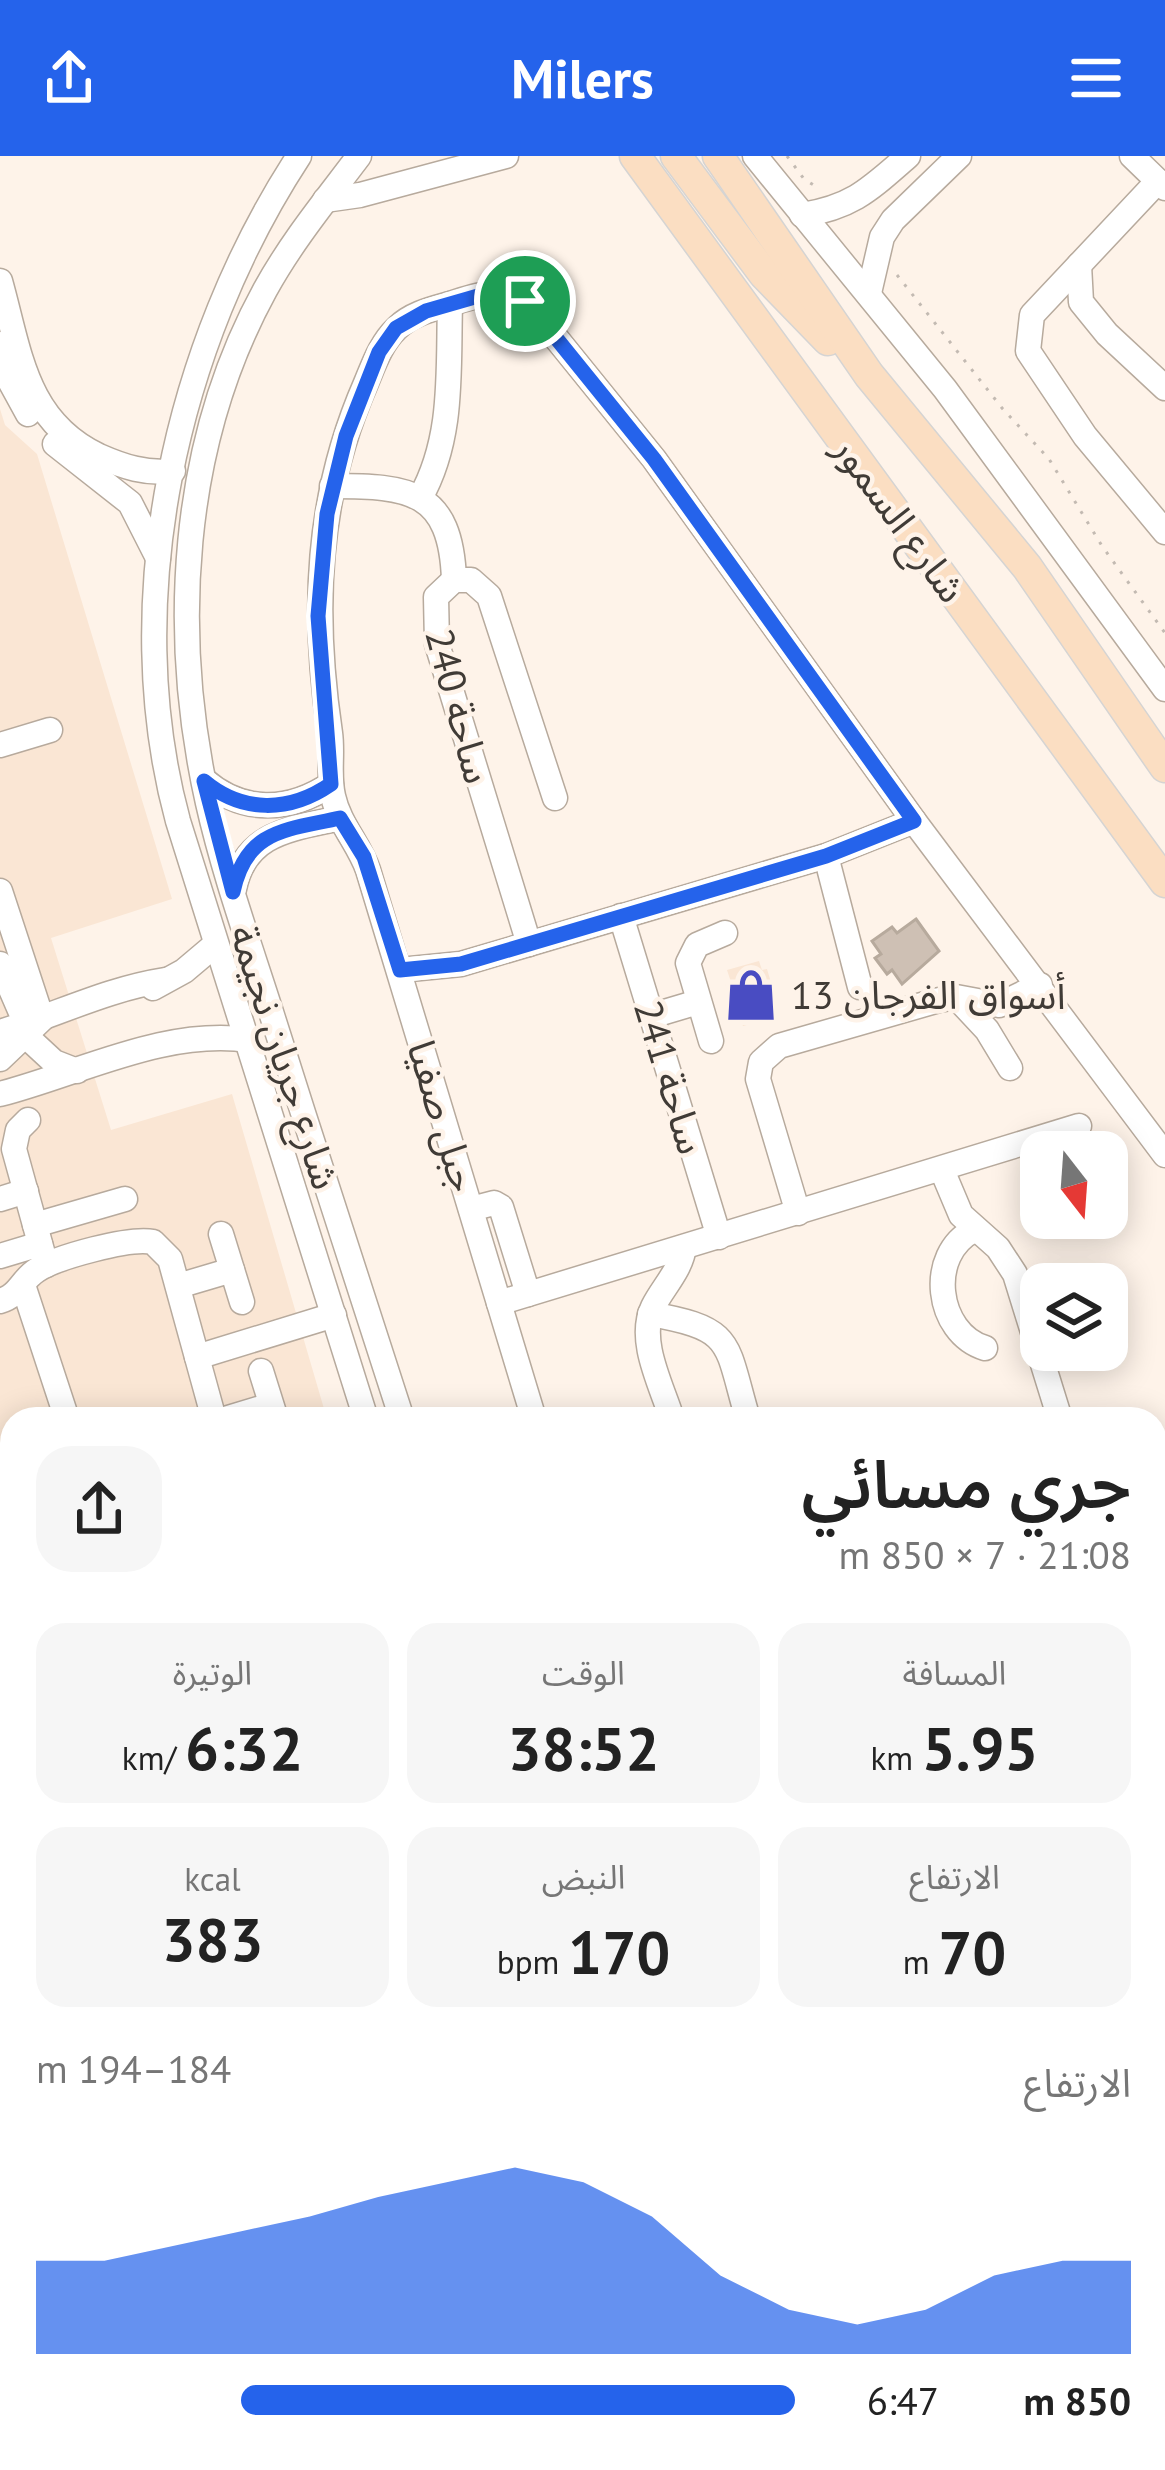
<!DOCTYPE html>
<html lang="ar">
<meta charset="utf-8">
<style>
:root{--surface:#fff;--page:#f6f6f6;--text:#222;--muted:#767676;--accent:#2563eb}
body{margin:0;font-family:"PT Sans","Noto Sans Arabic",sans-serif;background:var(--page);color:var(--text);direction:rtl;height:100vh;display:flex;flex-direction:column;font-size:45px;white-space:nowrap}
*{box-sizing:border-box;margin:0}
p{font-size:39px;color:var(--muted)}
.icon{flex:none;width:66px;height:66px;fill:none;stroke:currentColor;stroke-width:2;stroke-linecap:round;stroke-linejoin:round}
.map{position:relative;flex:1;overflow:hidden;direction:ltr}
.drawer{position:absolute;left:0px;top:1251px;width:1167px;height:1065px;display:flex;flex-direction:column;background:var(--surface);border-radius:36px 36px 0 0;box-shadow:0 6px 30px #0003;direction:rtl}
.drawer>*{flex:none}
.needle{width:78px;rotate:163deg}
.controls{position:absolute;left:1020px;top:975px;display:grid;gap:24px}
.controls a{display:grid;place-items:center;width:108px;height:108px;border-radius:24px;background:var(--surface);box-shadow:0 6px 30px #0003;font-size:60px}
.pin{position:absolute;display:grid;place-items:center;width:102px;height:102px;color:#fff;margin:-51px;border:6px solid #fff;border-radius:50%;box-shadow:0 3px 12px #0007}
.round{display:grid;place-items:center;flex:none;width:126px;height:126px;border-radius:36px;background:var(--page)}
.summary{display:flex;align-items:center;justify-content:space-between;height:204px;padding:0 36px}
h1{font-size:66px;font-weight:600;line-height:90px}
.stats{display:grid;grid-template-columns:repeat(3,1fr);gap:18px;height:204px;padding:12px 36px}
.stats div{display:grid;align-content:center;border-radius:30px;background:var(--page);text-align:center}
.stats b{font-size:60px;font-weight:600}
.stats small{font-size:33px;font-weight:400}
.stats p{font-size:33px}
.chart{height:336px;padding:24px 36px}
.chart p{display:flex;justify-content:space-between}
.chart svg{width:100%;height:216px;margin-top:12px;fill:var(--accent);opacity:.7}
ul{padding:0 36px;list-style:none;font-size:39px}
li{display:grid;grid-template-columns:192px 144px 1fr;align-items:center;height:90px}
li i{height:30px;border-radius:15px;background:var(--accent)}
header{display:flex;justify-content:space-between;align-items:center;height:156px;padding:0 36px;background:var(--accent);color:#fff;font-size:54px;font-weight:600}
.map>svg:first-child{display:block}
.built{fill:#fae6d4}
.building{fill:#cec0b4;stroke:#b7aa9d;stroke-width:3}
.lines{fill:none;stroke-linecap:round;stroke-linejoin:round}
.minor-casing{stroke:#b7aa9d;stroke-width:27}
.major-casing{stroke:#d5d4d3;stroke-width:33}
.path{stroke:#c3bab2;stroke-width:3;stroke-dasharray:3 9;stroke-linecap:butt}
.minor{stroke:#fff;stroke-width:24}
.major{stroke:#fbdec2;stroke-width:30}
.route-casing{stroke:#fff;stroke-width:24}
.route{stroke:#2563eb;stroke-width:15}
.labels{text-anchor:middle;stroke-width:9;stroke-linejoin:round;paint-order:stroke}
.street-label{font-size:39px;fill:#403b36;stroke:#fef3e9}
.poi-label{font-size:39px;fill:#403b36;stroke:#fef3e9;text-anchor:start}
</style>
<header><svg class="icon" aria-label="menu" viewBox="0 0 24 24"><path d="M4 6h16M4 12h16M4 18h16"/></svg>Milers<svg class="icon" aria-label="share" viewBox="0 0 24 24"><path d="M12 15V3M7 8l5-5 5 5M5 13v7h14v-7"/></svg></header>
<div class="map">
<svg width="1165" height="2314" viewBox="0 0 1165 2314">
<rect width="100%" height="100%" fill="#fef3e9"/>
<g class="built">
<path d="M0,253l5,16 32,29 135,445 -121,39 60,192 121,-36 95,325h-315v136l-12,4z"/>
<path d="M759,805l3,9 5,-1 11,37 -5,2 2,9 -32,9 -3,-9 -5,1 -10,-33 6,-3 -4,-12z"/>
<path d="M12,1500v804h622l3,10h-637v-811z"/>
</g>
<path class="building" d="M916,763l23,32 -37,33 -10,-14 -5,4 -12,-16 6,-4 -9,-13 20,-14 5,6z"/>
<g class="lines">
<g class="minor-casing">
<g id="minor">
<path d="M299,0c-123,188 -181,445 -121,665l188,598"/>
<path d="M359,0c-33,44 -67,85 -94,134 -85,155 -95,343 -57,513 16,71 41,140 63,209 43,136 87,272 131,407"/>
<path d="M755,0l190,233 220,300"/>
<path d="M1132,0l33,32"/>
<path d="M1158,25l-126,134 -4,36 57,85 80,96"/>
<path d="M325,44l35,-5 146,-39"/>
<path d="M802,59c51,-8 68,-26 106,-59"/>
<path d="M1079,109l2,37 26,32 58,54"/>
<path d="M0,125c20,71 25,140 99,175 25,11 47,18 74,15"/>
<path d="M869,137l13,-56 11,-17 66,-64"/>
<path d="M0,188l11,39 17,31"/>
<path d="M55,288l75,59 28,55"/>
<path d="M332,330c77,0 119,4 122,94"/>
<path d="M420,342c34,-60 28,-127 30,-194"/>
<path d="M0,589l50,-15"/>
<path d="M204,624c38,33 84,33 127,4"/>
<path d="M826,700l34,131"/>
<path d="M234,733c11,-57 58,-60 106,-71"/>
<path d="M0,735l42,128 -42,40"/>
<path d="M621,760l98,321"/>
<path d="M529,788l-92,-300 -1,-47 18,-17h17l18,16 66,202"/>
<path d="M0,808l26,60 1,13 27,25 23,9"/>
<path d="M400,814l61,-6 365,-108 88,-35"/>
<path d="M153,832l31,-17 32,-27"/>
<path d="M958,843l29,31 23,38"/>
<path d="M651,860l47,-14"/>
<path d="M0,876c56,-17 107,-43 165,-52"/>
<path d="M711,885l-23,-78 9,-18 28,-12"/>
<path d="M0,938c81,-21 165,-66 249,-54"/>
<path d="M28,964l-10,10 -4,19 32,116"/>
<path d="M942,1014l19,45 37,33 17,26 45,145"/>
<path d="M0,1043l26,-8"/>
<path d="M471,1053l23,-6 7,4 27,87"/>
<path d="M798,1057l-40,-134 3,-17 18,-16 160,-46 17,-3 43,8 41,-20"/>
<path d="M35,1069l90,-26"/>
<path d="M974,1074c-48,24 -38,103 11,118"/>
<path d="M221,1078l21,68"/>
<path d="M0,1100l40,-12"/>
<path d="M23,1129l44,134"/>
<path d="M178,1130l54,-16"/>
<path d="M0,1145c20,-6 21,-21 37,-31 20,-13 93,-33 116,-28l17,17 44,160"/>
<path d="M499,1147l580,-177"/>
<path d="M650,1158c86,15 75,28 98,105"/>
<path d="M197,1201l137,-42"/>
<path d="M261,1215l15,48"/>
<path d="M225,1263l46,-14"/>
<path d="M534,1263l-166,-549c-9,-26 -29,-46 -35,-74 -5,-21 0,-42 -3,-63 -18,-121 -14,-236 36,-350 8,-19 15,-40 31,-55 13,-13 31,-18 49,-23 30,-9 59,-22 85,2l123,152 260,362 251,334"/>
<path d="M672,1263c-10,-33 -35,-78 -19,-112 10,-20 28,-37 31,-60"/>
<path d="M1155,1297l10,-3"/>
<path d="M0,1396l12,-4"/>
<path d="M0,1438l12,-3"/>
<path d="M1155,1442l10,-3"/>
<path d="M0,1471l12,-3"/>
<path d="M1155,1583l10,-3"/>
<path d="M1155,1764l10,-3"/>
<path d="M1155,1801h10"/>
<path d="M1155,1833l10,31"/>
<path d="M1155,2272l10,-3"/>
<path d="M682,2304l3,10"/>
<path d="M712,2304l4,10"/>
<path d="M847,2304l3,10"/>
<path d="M1015,2314l33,-10"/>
</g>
</g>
<g class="major-casing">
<g id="major">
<path d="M635,0l530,726"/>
<path d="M676,0l88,118 64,66"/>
<path d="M718,0l151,219 158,192 138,200"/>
</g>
</g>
<g class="path">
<path d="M787,0l17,23 16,10"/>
<path d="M897,119l105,133 47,51 53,87 63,87"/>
</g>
<use href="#minor" class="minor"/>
<use href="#major" class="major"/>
</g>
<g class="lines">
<g class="route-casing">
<path id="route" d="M492,136l26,4 13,11 123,152 260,362 -88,35 -365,108 -61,6 -36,-113 -24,-39c-53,12 -94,11 -107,74l-29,-111c38,32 85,32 127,3l-13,-168 9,-102 19,-78 33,-84 17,-24 30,-17z"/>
</g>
<use href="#route" class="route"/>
</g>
<defs>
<g id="shop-bare" transform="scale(4.14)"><path d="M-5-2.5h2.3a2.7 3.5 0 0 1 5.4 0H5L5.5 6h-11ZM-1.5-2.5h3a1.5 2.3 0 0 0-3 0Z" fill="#494cc2" stroke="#fef3e9" stroke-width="2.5" paint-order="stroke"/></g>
</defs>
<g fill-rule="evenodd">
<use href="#shop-bare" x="751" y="839"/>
</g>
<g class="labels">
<g class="street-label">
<text transform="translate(900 363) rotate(54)" y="14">شارع السمور</text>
<text transform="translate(459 550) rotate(75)" y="14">ساحة 240</text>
<text transform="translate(285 901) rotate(72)" y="14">شارع جريان نجيمة</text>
<text transform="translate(670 921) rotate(73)" y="14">ساحة 241</text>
<text transform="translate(443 960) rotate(73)" y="14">جبل صفيا</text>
</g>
<g class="poi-label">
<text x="791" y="853">أسواق الفرجان 13</text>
</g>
</g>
</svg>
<div class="controls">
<a><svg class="needle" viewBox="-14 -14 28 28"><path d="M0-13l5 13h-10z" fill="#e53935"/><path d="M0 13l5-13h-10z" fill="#767676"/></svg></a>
<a><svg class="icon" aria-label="layers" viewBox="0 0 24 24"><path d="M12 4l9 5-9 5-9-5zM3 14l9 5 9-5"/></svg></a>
</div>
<div class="pin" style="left:525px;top:145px;background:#1e9e55"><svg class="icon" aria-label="arrive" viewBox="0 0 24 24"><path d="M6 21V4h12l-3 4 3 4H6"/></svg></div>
<section class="drawer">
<div class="summary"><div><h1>جري مسائي</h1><p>21:08 · 7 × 850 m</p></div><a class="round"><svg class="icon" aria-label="share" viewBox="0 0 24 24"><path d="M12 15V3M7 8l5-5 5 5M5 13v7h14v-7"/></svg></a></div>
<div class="stats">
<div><p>المسافة</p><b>5.95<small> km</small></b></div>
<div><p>الوقت</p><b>38:52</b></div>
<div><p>الوتيرة</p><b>6:32<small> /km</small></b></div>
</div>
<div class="stats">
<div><p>الارتفاع</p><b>70<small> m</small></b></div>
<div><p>النبض</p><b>170<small> bpm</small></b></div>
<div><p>kcal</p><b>383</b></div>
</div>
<div class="chart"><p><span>الارتفاع</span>184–194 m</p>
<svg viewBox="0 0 160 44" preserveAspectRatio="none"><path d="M0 44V25L10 25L20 22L30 19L40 16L50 12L60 9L70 6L80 9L90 16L100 28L110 35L120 38L130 35L140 28L150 25L160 25V44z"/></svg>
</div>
<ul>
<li><b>850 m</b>6:47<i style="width:73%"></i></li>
</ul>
</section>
</div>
